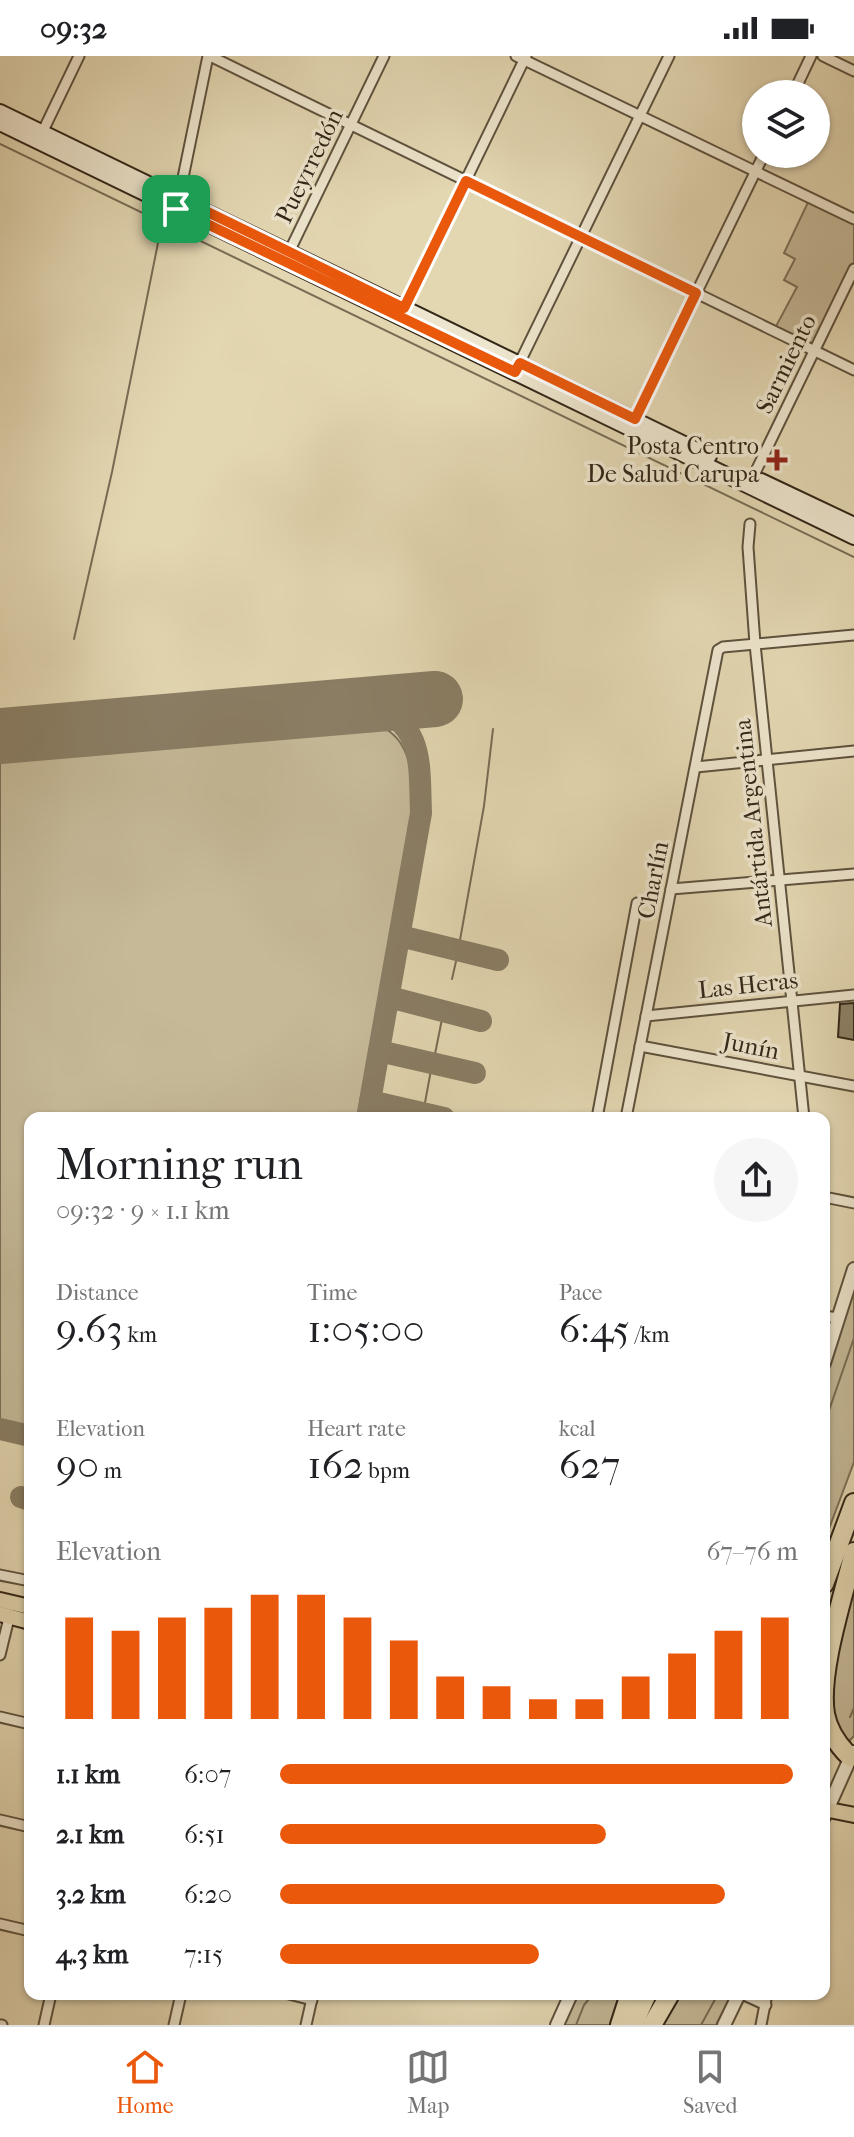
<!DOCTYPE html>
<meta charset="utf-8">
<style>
:root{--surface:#fff;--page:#f6f6f6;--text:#202124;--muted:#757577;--line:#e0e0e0;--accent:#ea580c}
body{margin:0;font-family:"IM FELL French Canon",serif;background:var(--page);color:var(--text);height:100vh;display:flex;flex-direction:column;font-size:30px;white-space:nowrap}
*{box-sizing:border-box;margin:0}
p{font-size:26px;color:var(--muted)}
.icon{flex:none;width:44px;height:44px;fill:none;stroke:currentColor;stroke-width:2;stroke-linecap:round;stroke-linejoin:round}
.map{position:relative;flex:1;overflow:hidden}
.details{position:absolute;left:24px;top:1056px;width:806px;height:888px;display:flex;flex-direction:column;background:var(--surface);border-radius:16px;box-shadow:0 2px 6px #0004}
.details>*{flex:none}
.buttons{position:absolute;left:742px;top:24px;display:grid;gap:16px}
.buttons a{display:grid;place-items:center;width:88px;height:88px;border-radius:50%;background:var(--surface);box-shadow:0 2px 6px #0004;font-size:40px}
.pin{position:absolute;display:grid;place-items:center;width:68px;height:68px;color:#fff;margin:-34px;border-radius:16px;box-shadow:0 4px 12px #0006}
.round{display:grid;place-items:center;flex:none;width:84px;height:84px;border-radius:42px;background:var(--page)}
.headline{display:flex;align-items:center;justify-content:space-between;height:136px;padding:0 32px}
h1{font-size:44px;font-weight:600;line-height:60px}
.stats{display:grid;grid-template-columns:repeat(3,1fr);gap:12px;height:136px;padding:8px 32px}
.stats div{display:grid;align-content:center}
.stats b{font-size:40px;font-weight:600}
.stats small{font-size:22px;font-weight:400}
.stats p{font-size:22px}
.chart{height:224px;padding:16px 32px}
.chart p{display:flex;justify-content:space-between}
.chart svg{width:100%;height:144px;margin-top:8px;stroke:var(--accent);stroke-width:6}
ul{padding:0 32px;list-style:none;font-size:26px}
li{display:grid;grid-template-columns:128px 96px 1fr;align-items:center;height:60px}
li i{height:20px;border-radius:10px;background:var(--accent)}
.status{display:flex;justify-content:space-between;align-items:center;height:56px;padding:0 40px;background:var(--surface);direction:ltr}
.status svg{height:22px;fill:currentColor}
.dock{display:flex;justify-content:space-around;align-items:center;height:112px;border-top:2px solid var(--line);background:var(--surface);font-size:22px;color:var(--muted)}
.dock a{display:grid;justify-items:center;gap:4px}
.dock .selected{color:var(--accent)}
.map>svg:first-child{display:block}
.green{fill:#c5b998;stroke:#7c7058;stroke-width:2}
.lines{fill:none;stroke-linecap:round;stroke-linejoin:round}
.stream{stroke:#786c55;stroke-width:2}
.taxiway{stroke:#8a7e65;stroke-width:22}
.runway{stroke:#8a7e65;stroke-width:56}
.building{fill:#8e8268;stroke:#322618;stroke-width:2}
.minor-casing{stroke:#5e523e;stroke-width:13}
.tertiary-casing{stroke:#5e523e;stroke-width:16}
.secondary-casing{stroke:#322618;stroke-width:18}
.primary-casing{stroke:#322618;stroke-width:18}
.motorway-casing{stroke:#322618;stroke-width:22}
.minor{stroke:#ede5cd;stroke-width:9}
.tertiary{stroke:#ede5cd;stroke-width:12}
.secondary{stroke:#ede5cd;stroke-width:14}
.primary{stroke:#e3d7b2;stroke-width:14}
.motorway{stroke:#e3d7b2;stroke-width:18}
.route-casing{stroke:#fff;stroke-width:16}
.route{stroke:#ea580c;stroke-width:10}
.poi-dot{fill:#8f2418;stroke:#ede5cd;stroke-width:3}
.labels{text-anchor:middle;stroke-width:7;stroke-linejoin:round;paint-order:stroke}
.street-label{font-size:24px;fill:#322618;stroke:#ede5cd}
.poi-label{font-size:24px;fill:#322618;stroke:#ede5cd;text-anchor:end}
</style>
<div class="status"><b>09:32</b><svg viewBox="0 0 49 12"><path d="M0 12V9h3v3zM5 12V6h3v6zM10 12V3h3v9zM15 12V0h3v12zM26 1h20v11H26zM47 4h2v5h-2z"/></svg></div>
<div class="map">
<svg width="854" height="1969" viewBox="0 0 854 1969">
<rect width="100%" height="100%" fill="#e3d7b2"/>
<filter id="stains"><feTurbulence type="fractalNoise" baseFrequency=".0025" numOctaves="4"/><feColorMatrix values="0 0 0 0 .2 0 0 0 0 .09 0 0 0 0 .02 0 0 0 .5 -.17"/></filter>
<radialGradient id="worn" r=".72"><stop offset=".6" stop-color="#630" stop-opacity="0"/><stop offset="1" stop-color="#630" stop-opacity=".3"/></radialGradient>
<g class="green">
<path d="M810,142l44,21v50l-39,82 -41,-21 23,-43 -13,-7 11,-21 -11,-6z"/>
<path d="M371,667c43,11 41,54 42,90l-55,305h-328v309l-30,-7v-665z"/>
<path d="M854,1227v179l-30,80v-170z"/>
<path d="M854,1528v152l-7,7 -9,-3 -10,-44 6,-38z"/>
<path d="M575,1938h45l-10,31h-50z"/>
<path d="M676,1938h57l-17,31h-57z"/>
</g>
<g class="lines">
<g class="stream">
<path d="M0,88l854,413"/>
<path d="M74,583l38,-167 47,-234"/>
<path d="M460,884l24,-134 9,-77"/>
<path d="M452,923l5,-22"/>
<path d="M434,1003l8,-40"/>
<path d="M424,1052l7,-38"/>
<path d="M824,1369l30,-87"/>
<path d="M850,1661l4,-9"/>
<path d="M576,1969l8,-20 9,-11"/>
<path d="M701,1969l17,-31"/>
</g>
<g class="taxiway">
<path d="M400,880l98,24"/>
<path d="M389,941l92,24"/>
<path d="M379,995l96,22"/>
<path d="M370,1045l74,17"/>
<path d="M367,1062l54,-305c-2,-50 4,-90 -52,-108"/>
<path d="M0,1373l30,7"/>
<path d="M21,1441l9,3"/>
</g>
<path class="runway" d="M0,680l435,-37"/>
</g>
<path class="building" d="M854,947v37l-16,-3 2,-33z"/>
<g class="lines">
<g class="minor-casing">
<g id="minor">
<path d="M210,0l644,314"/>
<path d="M516,0l338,163"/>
<path d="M823,0l31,15"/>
<path d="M793,38l18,-38"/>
<path d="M42,77l37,-77"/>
<path d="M178,146l30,-146"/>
<path d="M290,194l94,-194"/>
<path d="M404,252l122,-252"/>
<path d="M518,310l151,-310"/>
<path d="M635,363l129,-265"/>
<path d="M753,421l101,-208"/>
<path d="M750,468l-2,23 7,97 49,474"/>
<path d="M696,711l158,-16"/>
<path d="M671,833l183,-15"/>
<path d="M646,960l208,-21"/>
<path d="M640,990l214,40"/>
<path d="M597,1062l40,-215"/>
<path d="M626,1062l92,-468 5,-3 131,-12"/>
<path d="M824,1141l30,6"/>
<path d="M824,1260l14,2"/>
<path d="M0,1519l30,6"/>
<path d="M0,1599l10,-41"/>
<path d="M0,1661l30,7"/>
<path d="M0,1764l30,7"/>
<path d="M0,1868l30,7"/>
<path d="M289,1938l23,6"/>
<path d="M742,1938l24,11"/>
<path d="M0,1969h2"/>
<path d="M44,1969l7,-31"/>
<path d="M174,1969l7,-31"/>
<path d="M306,1969l7,-31"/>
<path d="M761,1969l6,-31"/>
</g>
</g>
<g class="tertiary-casing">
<g id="tertiary">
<path d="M824,1307l30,-94"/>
<path d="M824,1761l29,-65"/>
<path d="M557,1969l14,-31"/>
<path d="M724,1969l15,-31"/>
</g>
</g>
<g class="secondary-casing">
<g id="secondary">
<path d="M0,56l709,344"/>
<path d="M0,67l854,414"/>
<path d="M761,425l93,44"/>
</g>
</g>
<g class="primary-casing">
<g id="primary">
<path d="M0,1544l30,7"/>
<path d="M0,1558l30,8"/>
<path d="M824,1753l30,6"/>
</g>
</g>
<g class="motorway-casing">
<g id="motorway">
<path d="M824,1528l30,-81"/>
<path d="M850,1701c-12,-12 -22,-26 -25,-43 -7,-43 19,-119 29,-162"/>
<path d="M620,1969l10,-31"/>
<path d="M633,1969l14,-31"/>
<path d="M652,1969l18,-31"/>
</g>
</g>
<use href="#minor" class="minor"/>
<use href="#tertiary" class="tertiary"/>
<use href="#secondary" class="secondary"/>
<use href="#primary" class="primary"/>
<use href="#motorway" class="motorway"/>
</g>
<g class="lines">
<g class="route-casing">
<path id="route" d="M466,125l230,112 -61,126 -115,-56 -5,9 -339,-163 3,-11 225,110z"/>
</g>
<use href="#route" class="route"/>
</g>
<path class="poi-dot" d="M773 392h8v8h8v8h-8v8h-8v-8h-8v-8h8z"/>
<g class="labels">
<g class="street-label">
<text transform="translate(309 110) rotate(-64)" y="8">Pueyrredón</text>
<text transform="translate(786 308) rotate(-64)" y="8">Sarmiento</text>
<text transform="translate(753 767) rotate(-96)" y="8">Antártida Argentina</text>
<text transform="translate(653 824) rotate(-79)" y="8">Charlín</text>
<text transform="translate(748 929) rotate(-6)" y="8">Las Heras</text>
<text transform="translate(751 990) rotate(11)" y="8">Junín</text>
</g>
<g class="poi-label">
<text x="759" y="398">Posta Centro<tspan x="759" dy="28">De Salud Carupa</tspan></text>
</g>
</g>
<rect width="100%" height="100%" filter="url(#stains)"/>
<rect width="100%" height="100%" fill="url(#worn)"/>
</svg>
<div class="buttons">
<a><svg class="icon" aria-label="layers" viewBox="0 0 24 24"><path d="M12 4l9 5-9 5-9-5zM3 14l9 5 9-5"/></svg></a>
</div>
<div class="pin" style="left:176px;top:153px;background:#1e9e55"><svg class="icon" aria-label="arrive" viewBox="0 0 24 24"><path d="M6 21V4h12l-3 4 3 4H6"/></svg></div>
<section class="details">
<div class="headline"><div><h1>Morning run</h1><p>09:32 · 9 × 1.1 km</p></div><a class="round"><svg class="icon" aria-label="share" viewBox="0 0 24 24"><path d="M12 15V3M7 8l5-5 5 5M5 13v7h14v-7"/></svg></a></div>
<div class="stats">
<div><p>Distance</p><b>9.63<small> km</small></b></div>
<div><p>Time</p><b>1:05:00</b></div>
<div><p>Pace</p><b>6:45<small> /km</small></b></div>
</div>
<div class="stats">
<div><p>Elevation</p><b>90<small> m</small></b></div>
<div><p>Heart rate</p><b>162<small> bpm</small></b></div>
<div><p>kcal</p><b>627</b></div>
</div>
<div class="chart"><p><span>Elevation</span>67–76 m</p>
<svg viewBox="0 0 160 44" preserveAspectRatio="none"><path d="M5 44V13M15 44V17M25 44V13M35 44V10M45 44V6M55 44V6M65 44V13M75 44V20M85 44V31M95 44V34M105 44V38M115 44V38M125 44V31M135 44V24M145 44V17M155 44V13"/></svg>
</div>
<ul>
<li><b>1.1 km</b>6:07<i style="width:99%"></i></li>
<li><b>2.1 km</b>6:51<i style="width:63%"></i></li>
<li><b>3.2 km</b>6:20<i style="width:86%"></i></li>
<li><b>4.3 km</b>7:15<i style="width:50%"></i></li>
</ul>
</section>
</div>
<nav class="dock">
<a class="selected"><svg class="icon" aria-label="home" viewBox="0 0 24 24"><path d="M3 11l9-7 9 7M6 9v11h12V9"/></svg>Home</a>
<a><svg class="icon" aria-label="map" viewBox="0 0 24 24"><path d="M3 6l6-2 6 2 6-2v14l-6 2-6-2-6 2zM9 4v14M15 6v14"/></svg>Map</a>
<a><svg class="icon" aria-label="saved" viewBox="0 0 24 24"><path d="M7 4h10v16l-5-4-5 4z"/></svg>Saved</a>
</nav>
